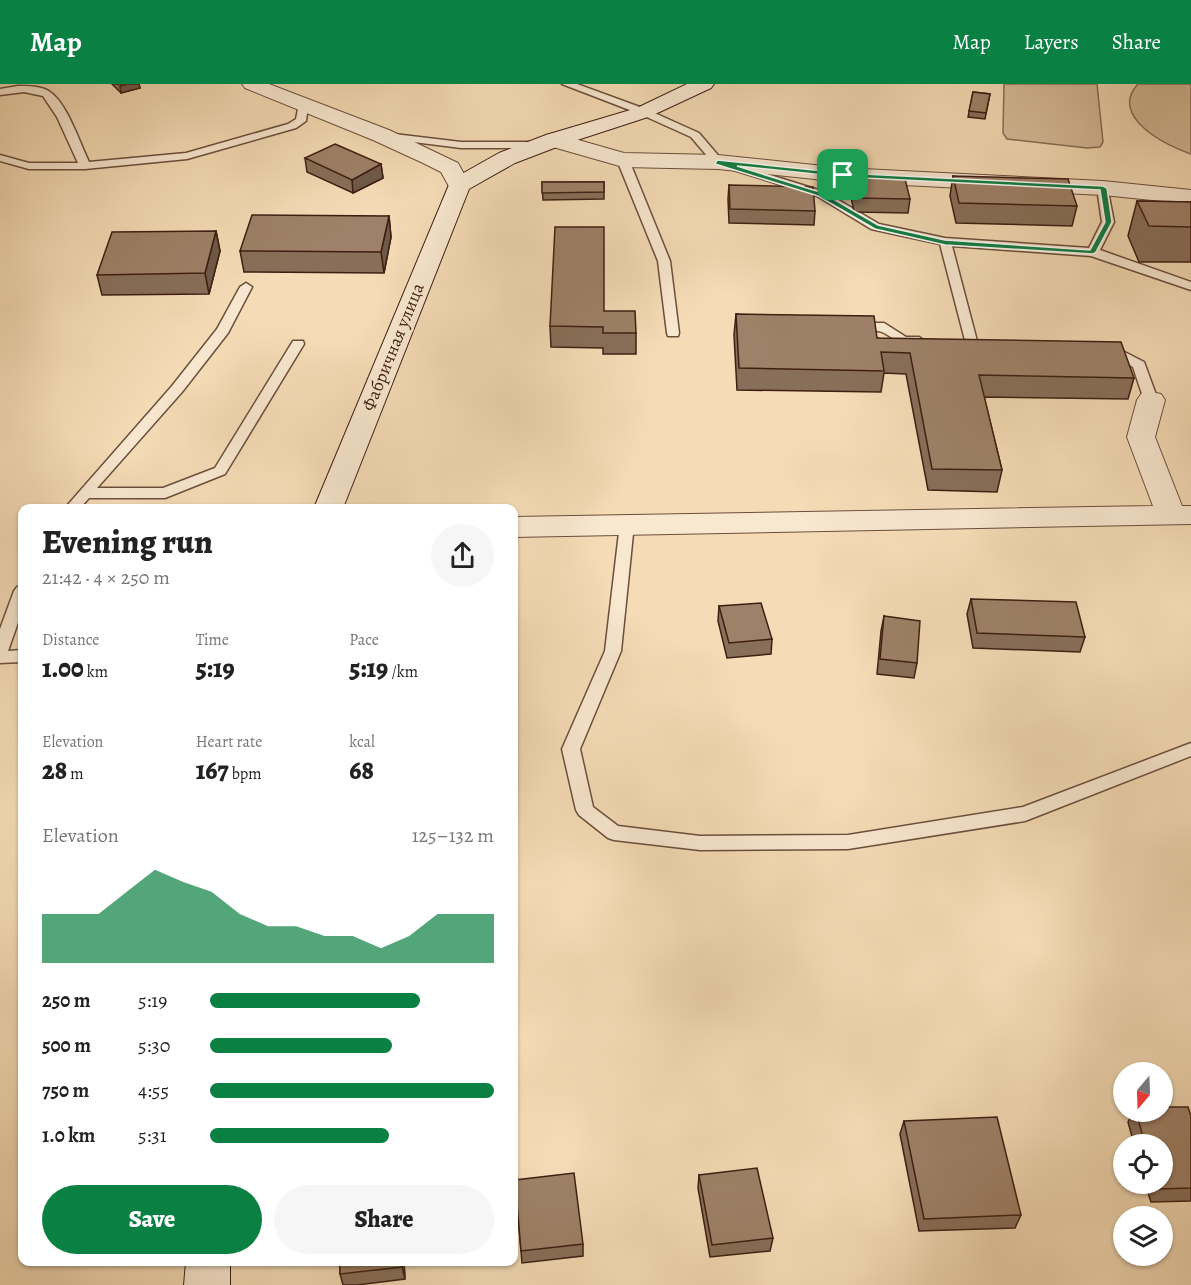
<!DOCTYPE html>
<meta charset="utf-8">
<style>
:root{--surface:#fff;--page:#f6f6f6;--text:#222;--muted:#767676;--accent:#0b8043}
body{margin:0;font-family:Alegreya,serif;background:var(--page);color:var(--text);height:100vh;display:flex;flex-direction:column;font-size:22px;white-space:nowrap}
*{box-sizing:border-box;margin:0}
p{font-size:20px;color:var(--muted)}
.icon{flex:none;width:33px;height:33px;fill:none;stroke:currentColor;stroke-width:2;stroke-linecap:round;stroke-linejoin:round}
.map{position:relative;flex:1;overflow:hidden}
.details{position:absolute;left:18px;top:420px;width:500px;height:762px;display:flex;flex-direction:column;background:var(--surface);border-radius:12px;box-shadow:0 2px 4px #0004}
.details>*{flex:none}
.needle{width:39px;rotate:199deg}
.buttons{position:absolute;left:1113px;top:978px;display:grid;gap:12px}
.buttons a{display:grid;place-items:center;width:60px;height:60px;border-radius:50%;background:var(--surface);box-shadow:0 2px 4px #0004;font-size:30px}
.pin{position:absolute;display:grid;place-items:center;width:51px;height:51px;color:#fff;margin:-26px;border-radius:12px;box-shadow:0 3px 9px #0006}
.round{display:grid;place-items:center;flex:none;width:63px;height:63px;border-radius:32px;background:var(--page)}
.headline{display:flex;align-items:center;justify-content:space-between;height:102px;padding:0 24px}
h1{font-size:33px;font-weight:800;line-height:45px}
.metrics{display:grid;grid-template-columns:repeat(3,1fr);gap:9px;height:102px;padding:6px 24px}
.metrics div{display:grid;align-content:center}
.metrics b{font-size:26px;font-weight:800}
.metrics small{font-size:16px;font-weight:400}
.metrics p{font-size:16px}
.chart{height:168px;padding:12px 24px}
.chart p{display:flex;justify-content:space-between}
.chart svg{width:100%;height:108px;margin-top:6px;fill:var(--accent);opacity:.7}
.primary-button{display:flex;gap:12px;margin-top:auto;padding:12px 24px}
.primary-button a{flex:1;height:69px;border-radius:36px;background:var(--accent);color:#fff;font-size:24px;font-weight:800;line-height:69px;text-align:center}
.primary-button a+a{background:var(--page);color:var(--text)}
ul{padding:0 24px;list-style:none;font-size:20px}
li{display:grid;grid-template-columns:96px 72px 1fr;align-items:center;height:45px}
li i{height:15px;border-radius:8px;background:var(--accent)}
header{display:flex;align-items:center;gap:36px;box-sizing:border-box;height:84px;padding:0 30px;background:var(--accent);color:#fff}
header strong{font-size:28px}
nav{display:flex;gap:33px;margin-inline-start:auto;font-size:21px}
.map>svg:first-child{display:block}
.green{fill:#d6bc9a;stroke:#8a6e56;stroke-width:1.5}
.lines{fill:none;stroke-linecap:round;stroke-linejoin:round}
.lane-casing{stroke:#6c4e3c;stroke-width:3}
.street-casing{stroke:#6c4e3c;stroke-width:2}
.secondary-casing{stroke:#3f1f13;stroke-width:2}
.lane{fill:#f8e8d0;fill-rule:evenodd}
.street{fill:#f8e8d0;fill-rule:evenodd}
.secondary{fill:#f8e8d0;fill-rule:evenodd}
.wall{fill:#886f59;stroke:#3f1f13;stroke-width:1.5}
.shaded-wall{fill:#6f5a49;stroke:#3f1f13;stroke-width:1.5}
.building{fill:#9e8168;stroke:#3f1f13;stroke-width:1.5}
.route{fill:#0b8043;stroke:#fff;stroke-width:1.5;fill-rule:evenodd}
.labels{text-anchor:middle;stroke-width:5;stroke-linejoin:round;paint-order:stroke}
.far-street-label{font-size:18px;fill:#3f1f13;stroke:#f8e8d0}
</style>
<header>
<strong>Map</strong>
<nav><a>Map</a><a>Layers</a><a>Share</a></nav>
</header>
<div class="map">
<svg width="1191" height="1201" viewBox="0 0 1191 1201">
<rect width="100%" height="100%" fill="#f5dcb6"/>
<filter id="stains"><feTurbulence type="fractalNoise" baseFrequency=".00333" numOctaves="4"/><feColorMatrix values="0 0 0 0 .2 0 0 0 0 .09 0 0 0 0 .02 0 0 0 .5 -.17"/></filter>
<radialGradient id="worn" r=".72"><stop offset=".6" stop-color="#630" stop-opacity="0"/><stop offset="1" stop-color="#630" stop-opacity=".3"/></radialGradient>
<g class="green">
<path d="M1004,0h93l6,58 -3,5 -13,1 -80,-9 -4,-6z"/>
<path d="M1138,0h53v70c-25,-8 -83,-38 -53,-70z"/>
</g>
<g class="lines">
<g class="lane-casing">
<g id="lane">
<path d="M562,0h15l71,26 51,23 23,27 103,32 54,32 66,14 144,10 13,-26 -5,-34 6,-3 4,1 7,36 -14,28 91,32v8l-100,-34 -139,-10 25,95 -6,4 -5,-1 -26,-100 -69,-15 -54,-33 -103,-32 -23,-27 -51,-23z"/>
<path d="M18,2c10,0 24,0 32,6 17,11 30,52 39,70l97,-9 102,-29 8,-5 3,-15 9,2 -2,15 -10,7 -109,31 -102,10h-56l-29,-8v-6l29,8h49l-21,-46 -14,-21 -19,-4 -24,3v-6z"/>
<path d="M386,49l75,9h79l5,3 -5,3h-79l-79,-10v-4z"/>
<path d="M623,73l6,3 41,101 9,72 -1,3h-10l-1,-3 -9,-72 -41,-101z"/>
<path d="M246,199l6,4 -24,46 -46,59 -85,96h66l52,-20 78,-127h10l1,3 -79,130 -60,24h-76l-9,10h-15l107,-122 45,-57 23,-42z"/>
<path d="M853,239h31l22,14h13l6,4c-15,14 -30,-3 -43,-9 -9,-4 -23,0 -34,-2l-1,-3z"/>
<path d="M1109,260l35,18 14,38 -2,3h-10l-2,-3 -11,-33 -29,-16 -2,-3z"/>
<path d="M627,435l7,5 -13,127 -41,98 13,58 25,19 82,10 148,-1 175,-28 168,-64v13l-166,65 -177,28 -148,1 -86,-10 -6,-2 -29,-23 -3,-5 -14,-61 43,-98 15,-127z"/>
<path d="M22,502v25l-14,40 14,-1v12l-22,1v-34l14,-38 3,-4z"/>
</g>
</g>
<g class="street-casing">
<g id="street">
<path d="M242,0h27l120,46 69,33 12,22 -3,5 -8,2 -8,-2 -10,-18 -18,-9 -50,-23 -128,-52z"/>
<path d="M554,49l70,20 94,2 125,13 260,13 88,9v14l-88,-9 -260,-13 -125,-13 -95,-2 -77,-22 -3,-5 3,-5z"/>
<path d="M1151,308l10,2 4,6 -10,37 27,69h9v18l-678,13v-20l640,-11 -26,-69 10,-37 4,-6z"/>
</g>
</g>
<g class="secondary-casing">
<g id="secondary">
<path d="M687,0h27l-3,4 -60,28 -89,29 -47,18 -46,26 -126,319h-29l137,-328 48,-27 47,-18 91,-27z"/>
<path d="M186,1178h44v23h-46z"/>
</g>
</g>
<use href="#lane" class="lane"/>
<use href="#street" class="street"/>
<use href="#secondary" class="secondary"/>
</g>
<g class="wall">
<path d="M112,0h27l1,4 -19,5z"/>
<path d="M973,8l17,2 -5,25 -17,-2z"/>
<path d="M305,74l76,6 2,14 -30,15 -46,-21z"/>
<path d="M953,92l124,30 -5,20 -116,-3 -6,-27z"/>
<path d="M852,94l58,21 -2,14 -54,-1 -4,-20z"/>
<path d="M542,98h62v17l-61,1z"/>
<path d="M729,101l86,26 -1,14 -85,-2 -1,-24z"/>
<path d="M1137,117l54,1v60h-52l-11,-26z"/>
<path d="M389,132l2,21 -7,36 -140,-1 -4,-21z"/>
<path d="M216,147l4,20 -11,43 -107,1 -5,-20z"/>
<path d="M604,227l32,22v21h-33v-6l-52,-1 -1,-21z"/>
<path d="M736,230l141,24 257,40 -6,21 -144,-2 18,73 -5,22 -69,-2 -22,-116 -22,-1 -3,19 -144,-2 -3,-55z"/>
<path d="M971,515l114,38 -5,15 -107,-4 -6,-34z"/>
<path d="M719,522l53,33 -1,15 -44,4 -9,-37z"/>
<path d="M884,532l33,47 -3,15 -37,-4 4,-43z"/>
<path d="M1133,1028h29l29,4v85l-40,1 -6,-18h17v-40h-28l-6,-22z"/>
<path d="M904,1037l117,94 -6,13 -96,3 -19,-97z"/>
<path d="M699,1091l74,63 -3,13 -60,6 -12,-69z"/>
<path d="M515,1096l68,64v12l-61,7z"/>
<path d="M340,1178h64l1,17 -48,6h-14l-3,-11z"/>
</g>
<g class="shaded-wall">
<path d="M128,0h11l1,4 -19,5 -1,-7z"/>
<path d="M381,80l2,14 -30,15 -1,-13z"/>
<path d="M389,132l2,21 -7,36 -3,-21z"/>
<path d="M216,147l4,20 -11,43 -4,-21z"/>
<path d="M402,1178h2l1,17 -3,-12z"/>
</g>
<g class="building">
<path d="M973,8l17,2 -4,19 -17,-2z"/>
<path d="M335,60l46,20 -29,16 -47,-22z"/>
<path d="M953,92l115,3 9,27 -118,-3z"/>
<path d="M852,94l53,1 5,20 -55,-1z"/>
<path d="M542,98h62v10l-62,1z"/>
<path d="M729,101l84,2 2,24 -85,-2z"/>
<path d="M1137,117l54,1v25l-42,-1z"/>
<path d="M252,131l137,1 -8,36 -141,-1z"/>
<path d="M555,143h49v84h31l1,22h-33v-6l-53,-1z"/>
<path d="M216,147l-11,42 -108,2 15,-43z"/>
<path d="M736,230l138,2 3,22 244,4 13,36 -155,-3 23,95 -70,-1 -22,-116 -29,-1 3,19 -145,-3z"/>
<path d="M971,515l105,3 9,35 -108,-4z"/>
<path d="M761,519l11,36 -43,4 -10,-37z"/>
<path d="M884,532l36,5 -3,42 -37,-4z"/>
<path d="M1162,1023h26l3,9v72l-33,1 -2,-5h6v-40h-17l-9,-32h26z"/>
<path d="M997,1033l24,98 -97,4 -20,-98z"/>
<path d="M757,1084l16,70 -61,7 -13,-70z"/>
<path d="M574,1089l9,71 -62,7 -6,-71z"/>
<path d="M340,1178h62v5l-62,7z"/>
</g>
<path class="route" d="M717,76l126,13 260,13 4,2 5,34 -16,30 -3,2 -148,-9 -70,-16 -57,-33 -103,-32zM737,82l106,11 257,13 5,32 -15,28 -145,-10 -67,-15 -55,-32z"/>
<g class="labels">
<g class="far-street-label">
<text transform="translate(393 263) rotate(-68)" y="6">Фабричная улица</text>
</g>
</g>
<rect width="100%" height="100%" filter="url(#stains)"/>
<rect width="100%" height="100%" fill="url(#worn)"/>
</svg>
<div class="buttons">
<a><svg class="needle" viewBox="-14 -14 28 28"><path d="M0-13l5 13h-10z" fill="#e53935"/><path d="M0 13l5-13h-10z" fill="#767676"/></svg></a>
<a><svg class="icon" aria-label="locate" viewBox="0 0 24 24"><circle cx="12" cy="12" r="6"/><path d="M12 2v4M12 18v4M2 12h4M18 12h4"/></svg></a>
<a><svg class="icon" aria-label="layers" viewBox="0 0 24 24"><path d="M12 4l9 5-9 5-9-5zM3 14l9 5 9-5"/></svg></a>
</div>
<div class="pin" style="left:843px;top:91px;background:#1e9e55"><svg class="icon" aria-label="arrive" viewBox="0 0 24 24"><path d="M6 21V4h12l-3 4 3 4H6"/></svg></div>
<section class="details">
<div class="headline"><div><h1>Evening run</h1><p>21:42 · 4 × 250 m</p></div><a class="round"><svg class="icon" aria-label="share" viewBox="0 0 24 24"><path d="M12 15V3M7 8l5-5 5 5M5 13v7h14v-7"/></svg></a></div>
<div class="metrics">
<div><p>Distance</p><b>1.00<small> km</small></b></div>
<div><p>Time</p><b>5:19</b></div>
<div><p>Pace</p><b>5:19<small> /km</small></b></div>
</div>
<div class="metrics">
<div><p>Elevation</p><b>28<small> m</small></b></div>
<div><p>Heart rate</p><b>167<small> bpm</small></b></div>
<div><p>kcal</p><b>68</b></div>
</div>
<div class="chart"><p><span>Elevation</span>125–132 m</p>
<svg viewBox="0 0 160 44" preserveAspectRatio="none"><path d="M0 44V24L10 24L20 24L30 15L40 6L50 11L60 15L70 24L80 29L90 29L100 33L110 33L120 38L130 33L140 24L150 24L160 24V44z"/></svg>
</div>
<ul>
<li><b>250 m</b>5:19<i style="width:74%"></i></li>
<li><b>500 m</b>5:30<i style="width:64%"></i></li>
<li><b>750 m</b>4:55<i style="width:100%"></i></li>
<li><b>1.0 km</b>5:31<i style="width:63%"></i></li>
</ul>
<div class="primary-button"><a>Save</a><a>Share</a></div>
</section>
</div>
